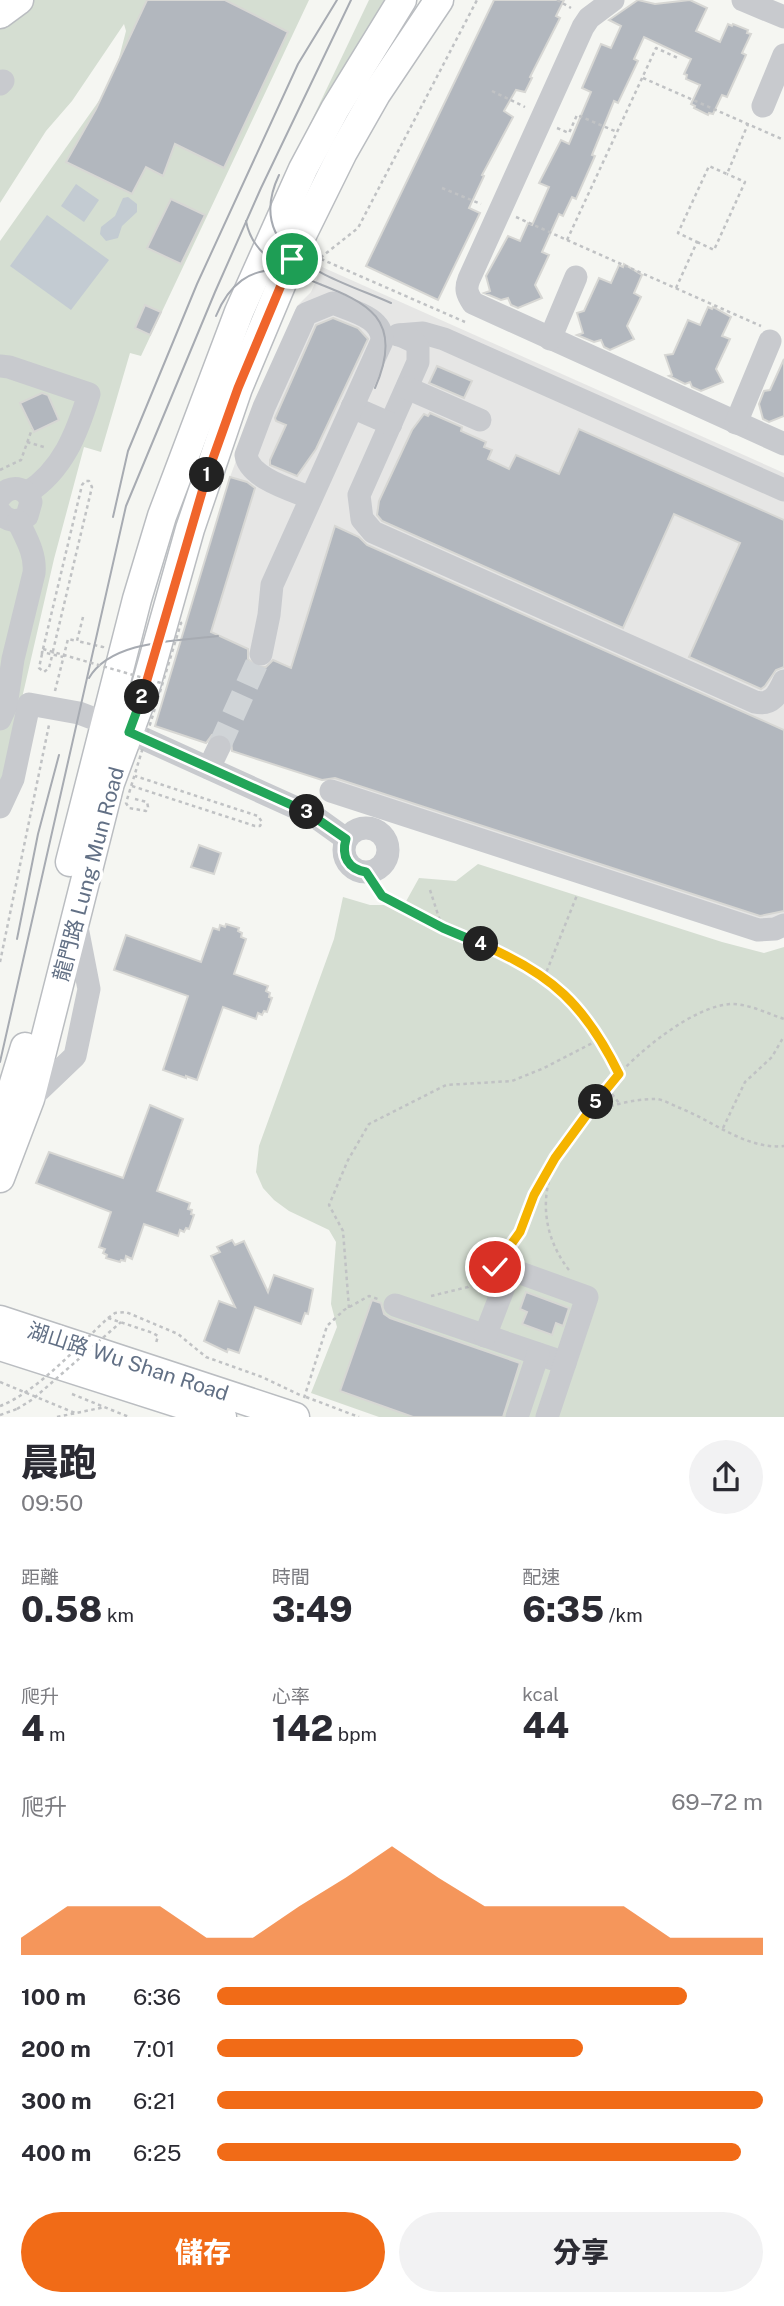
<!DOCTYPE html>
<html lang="zh-TW">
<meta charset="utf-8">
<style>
:root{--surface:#fff;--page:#f2f2f3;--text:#2b2b33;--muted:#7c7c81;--accent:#f16b17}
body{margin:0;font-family:"Public Sans","Noto Sans TC",sans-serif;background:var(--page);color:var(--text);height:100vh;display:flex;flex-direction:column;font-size:26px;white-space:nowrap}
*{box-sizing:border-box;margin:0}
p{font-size:23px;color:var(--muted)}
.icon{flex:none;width:38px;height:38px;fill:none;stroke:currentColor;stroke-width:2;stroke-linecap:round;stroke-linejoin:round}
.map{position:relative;height:1417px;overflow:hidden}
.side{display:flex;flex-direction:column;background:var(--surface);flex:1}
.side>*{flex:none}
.pin{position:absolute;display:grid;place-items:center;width:60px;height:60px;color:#fff;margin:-30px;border:4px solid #fff;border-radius:50%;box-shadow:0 2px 7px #0007}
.km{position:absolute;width:35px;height:35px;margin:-18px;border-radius:50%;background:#222;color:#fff;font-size:19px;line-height:35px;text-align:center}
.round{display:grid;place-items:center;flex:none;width:74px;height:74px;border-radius:37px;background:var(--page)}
.headline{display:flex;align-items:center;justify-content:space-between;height:119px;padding:0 21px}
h1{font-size:38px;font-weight:800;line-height:52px}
.figures{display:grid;grid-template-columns:repeat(3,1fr);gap:10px;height:119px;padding:7px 21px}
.figures div{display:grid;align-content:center}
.figures b{font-size:35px;font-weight:800}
.figures small{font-size:19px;font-weight:400}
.figures p{font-size:19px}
.chart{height:196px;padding:14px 21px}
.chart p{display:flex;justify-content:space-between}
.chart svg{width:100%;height:126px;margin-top:7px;fill:var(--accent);opacity:.7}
.action{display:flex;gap:14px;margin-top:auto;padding:14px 21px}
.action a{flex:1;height:80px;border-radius:42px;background:var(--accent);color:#fff;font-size:28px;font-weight:800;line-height:80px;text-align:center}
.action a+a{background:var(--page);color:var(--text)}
ul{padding:0 21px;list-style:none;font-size:23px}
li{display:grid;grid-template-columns:112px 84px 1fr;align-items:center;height:52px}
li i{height:18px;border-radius:9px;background:var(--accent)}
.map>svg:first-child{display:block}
.built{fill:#e6e6e5}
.green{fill:#d5ded2}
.water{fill:#c3cbd2}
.building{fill:#b2b7be;stroke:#d7d7d4;stroke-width:2}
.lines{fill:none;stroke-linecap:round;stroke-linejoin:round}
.minor-tunnel{stroke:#d0d4d7;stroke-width:23;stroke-dasharray:23 11;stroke-linecap:butt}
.major-casing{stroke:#babdc1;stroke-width:31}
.path{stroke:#c0c2c4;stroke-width:2.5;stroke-dasharray:3.5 3.5;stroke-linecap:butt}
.minor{stroke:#c8cace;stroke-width:23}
.major{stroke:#fff;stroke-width:28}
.tram{stroke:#a7abb2;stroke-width:2}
.path-bridge{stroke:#c0c2c4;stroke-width:2.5;stroke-dasharray:3.5 3.5;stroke-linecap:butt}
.split-1-casing{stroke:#fff;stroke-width:14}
.split-2-casing{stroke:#fff;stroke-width:14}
.split-3-casing{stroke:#fff;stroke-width:14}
.split-4-casing{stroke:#fff;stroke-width:14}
.split-5-casing{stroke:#fff;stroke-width:14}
.split-6-casing{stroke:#fff;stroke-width:14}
.split-1{stroke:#f0652b;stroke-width:9}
.split-2{stroke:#f0652b;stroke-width:9}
.split-3{stroke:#22a559;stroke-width:9}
.split-4{stroke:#22a559;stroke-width:9}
.split-5{stroke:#f5b400;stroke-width:9}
.split-6{stroke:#f5b400;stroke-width:9}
.labels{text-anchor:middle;stroke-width:7;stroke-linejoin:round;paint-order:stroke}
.street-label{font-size:21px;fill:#627085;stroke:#fff}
</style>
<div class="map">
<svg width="784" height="1417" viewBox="0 0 784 1417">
<rect width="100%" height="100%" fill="#f5f6f2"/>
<path class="built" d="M322,267l462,206v443l-21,7 -608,-197 75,-249 17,-46 50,-125 14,-14z"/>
<g class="green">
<path d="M28,0h281l-168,356 -11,-3 -29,99 -17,-5 -30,112 -46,200 -8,23v-541l113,-160 13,-50 -2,-7 -52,77 -26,30 -46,72v-178z"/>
<path d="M369,0h16l-107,191z"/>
<path d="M478,864l244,78 42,11 20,-6v470h-405l-68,-24 26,-66 -6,-23 5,-62 -7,-12 -40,-19 -15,-11 -11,-12 -7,-16 3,-26 75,-207 9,-42 27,8h34l15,-27 37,3z"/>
</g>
<g class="water">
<path d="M76,184l23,16 -15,22 -23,-16z"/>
<path d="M128,197l9,7v8l-15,14 -4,12 -12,3 -6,-7 1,-7 14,-11 8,-18z"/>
<path d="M47,215l62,45 -38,50 -61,-44z"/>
</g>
<g class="building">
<path d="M147,0h78l63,32 -64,136 -49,-24 -12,32 -17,-9 -14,27 -66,-32 30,-53z"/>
<path d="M494,0h70l-8,16 4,2 -30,59 2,1 -7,14 -9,-2 -12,21 9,6 -31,58 2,1 -15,32 11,5 -42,87 -72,-34z"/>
<path d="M638,0l17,4 35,-4 17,8 -11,23 24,11 8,-18 4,2 1,-2 15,6 -1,3 4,1 -9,19 4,2 -19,42 -5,-2 -9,19 -4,-1 -1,2 -14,-7 1,-2 -4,-2 9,-19 -14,-6 1,-4 -3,-1 7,-15 -47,-22 -10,22 4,2 -20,42 -4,-2 -22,54 3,1 -19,43 -4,-2 -9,19 -4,-2 -17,38 7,3 -14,30 7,13 -24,10 -7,-3 -3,-7 -7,2 -17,-7 6,-2 -4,-15 22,-40 12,5 8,-18 4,2 1,-2 16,-36 -10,-4 22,-43 8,4 22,-52 -9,-4 19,-44 10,4 10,-22 -12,-6z"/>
<path d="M171,199l34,16 -24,49 -34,-16z"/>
<path d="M624,264l18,11 -8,18 7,4 -14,29 7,13 -24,11 -6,-3 -3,-7 -7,2 -17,-7 6,-2 -6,-20 7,-2 15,-33 12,5 8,-18 4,2z"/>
<path d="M145,305l16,7 -11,23 -15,-7z"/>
<path d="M708,307l4,2 1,-2 18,10 -9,19 8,3 -14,30 7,13 -22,9 -9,-4 -2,-5 -5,2 -16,-8 3,-1 -7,-20 8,-1 15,-34 12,5z"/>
<path d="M333,318l25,10 10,11 -52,110 -19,27 -27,-11v-5l16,-35 -10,-4 -1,-3 41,-93z"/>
<path d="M784,359v57l-15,6 -6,-3 -4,-15 5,-13 6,-1z"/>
<path d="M437,366l35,15 -8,17 -35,-15z"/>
<path d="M42,393l6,2 11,25 -25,12 -14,-29z"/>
<path d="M430,413l32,14 -1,4 25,11 -2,5 8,3 -4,9 21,10 7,-14 43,19 20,-45 205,91v147l-8,3 -11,16 -4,3 -72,-32 51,-114 -66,-29 -51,114 -241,-107 -5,-6 2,-14 33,-71 12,-16 4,2z"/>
<path d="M230,477l17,5 8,6 -44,144 37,17v10l10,8h8l7,-7 18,8 44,-142 24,11 8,8 417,185v181l-24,5 -425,-138 -13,2 -90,-29 -1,-11 -7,-6 -12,1 -6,8 -51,-17z"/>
<path d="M199,845l22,8 -7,21 -23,-7z"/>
<path d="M226,924l13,4 -1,3 4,2 -1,4 5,2 -12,35 34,12 -2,5 4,2 -1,4 3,1 -5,14 -3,-1 -2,4 -4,-2 -2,6 -33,-12 -26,73 -11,-4v2l-23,-8 25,-74 -74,-26 12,-35 75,27 12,-34 6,2 1,-5 5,2z"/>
<path d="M150,1105l33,14 -26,72 33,12 -2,6 4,1 -1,4 3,1 -5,14 -3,-1 -2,4 -4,-2 -2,6 -34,-12 -12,35 -6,-3 -1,5 -4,-1 -1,2 -14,-4 1,-3 -4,-2 2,-4 -6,-2 12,-35 -75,-29 13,-31 74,26z"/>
<path d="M232,1240l3,5 9,-4 24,51 6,-17 39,14 -5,25 -3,-1 -4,11 -46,-17 -16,46 -11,-4 -1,3 -23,-11 15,-40 16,6 -24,-51 9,-4 -3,-5z"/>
<path d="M526,1292l43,16 -6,18 -7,-3 -4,12 -30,-11 5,-12 -7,-3z"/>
<path d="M372,1300l9,3 3,11 6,4 130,45 -17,54h-90l-73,-26z"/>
</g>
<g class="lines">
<path class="minor-tunnel" d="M219,747l42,-93"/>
<g class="major-casing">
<g id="major">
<path d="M0,14l19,-14"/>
<path d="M70,862l67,-263 25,-83 77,-204 64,-143 32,-60 67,-109"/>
<path d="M0,1129l25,-82"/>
<path d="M0,1178l30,-79 80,-316 35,-94 45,-160 48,-141 64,-153 41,-83 33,-58 63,-94"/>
<path d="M0,1320l295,97"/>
<path d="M0,1346l222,71"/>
</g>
</g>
<g class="path">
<path d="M557,0l14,8"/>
<path d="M643,78l141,62"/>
<path d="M492,91l33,16"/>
<path d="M557,128l12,5 8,-18 40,17"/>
<path d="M442,188l39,16"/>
<path d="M516,217l51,23 89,-192 22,10"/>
<path d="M567,240l194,86"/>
<path d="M697,242l17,8 31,-68 -18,-8"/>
<path d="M321,259l144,63"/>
<path d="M315,262l43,-34 119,-228"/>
<path d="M676,288l21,-46 -19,-9 31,-67 18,8 21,-50"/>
<path d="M27,442l20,6"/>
<path d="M0,470l21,-10 11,-31"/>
<path d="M83,617l-6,24 26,6v-2"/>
<path d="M43,649l39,-164 3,-4h4l3,6 -40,168"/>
<path d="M42,654v-2l21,5"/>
<path d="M55,691l13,-52 9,2"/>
<path d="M132,786l123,40h5l2,-4 -4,-6 -123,-40"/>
<path d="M366,872l16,24 61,32 66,28 35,22 29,23 29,37 17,36"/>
<path d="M430,890l12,37"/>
<path d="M0,962l49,-237"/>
<path d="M544,978l33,-83"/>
<path d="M613,1080l-1,14 7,9"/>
<path d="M582,1120c10,-13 19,-26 30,-38 24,-29 82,-77 120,-78 17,0 37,10 52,15"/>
<path d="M723,1128l22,-46 27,-25 12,-21"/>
<path d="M506,1251l14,-19 14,-37 18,-31"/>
<path d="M569,1270c-31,-40 -30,-88 -2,-129 4,-6 8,-13 12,-18 16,-16 54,-24 76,-24 8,0 17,6 25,9 33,13 67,42 104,38"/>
<path d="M431,1296l37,-9 20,-15"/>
<path d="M349,1308l-6,-77 -14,-26 19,-45 21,-36 77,-39 66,-4 32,-13 58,-30"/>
<path d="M108,1318l7,-5 11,-1 52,22 28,23 56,20 38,18"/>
<path d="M108,1318l45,15 5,3 -2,7"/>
<path d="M0,1382l75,31"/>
<path d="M72,1394l57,23"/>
<path d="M306,1397l53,20"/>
<path d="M304,1398l23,-72 17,-16 25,-14 9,3"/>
<path d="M0,1415l17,-6"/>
<path d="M57,1417l48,-10"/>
</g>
<g class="minor">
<path d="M613,0l-24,18 -6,9 -114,252c-4,10 -2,15 4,24l311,141"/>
<path d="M743,0l41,17"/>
<path d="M0,84l3,-3"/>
<path d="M763,106l21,-51"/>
<path d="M398,335l25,-2 21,6 340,151"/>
<path d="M400,335l13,6 5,6v15l-59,133 3,24 11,13 382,170c17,4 23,-8 29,-21"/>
<path d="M550,339l26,-62"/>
<path d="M0,366l9,1 80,27c-12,39 -26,76 -62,99"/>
<path d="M407,388l73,32"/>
<path d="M352,407l39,17"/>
<path d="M736,423l34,-82"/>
<path d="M0,497c10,-13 26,-11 31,5l-4,14c-9,7 -20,6 -27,-4"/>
<path d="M261,654l8,-39 3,-30 110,-244c1,-24 -31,-30 -49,-38l-27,11 -42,93 -18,48c3,23 46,35 65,43"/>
<path d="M0,719l6,-13 7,-47 21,-86c2,-19 -8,-35 -16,-52"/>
<path d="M209,768l10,-21"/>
<path d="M331,791l427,139 17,-1 9,-4"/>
<path d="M0,807l13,-28 16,-75 50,9 50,19 185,84 32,23"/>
<circle cx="366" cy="850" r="22"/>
<path d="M30,1099l45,-43 14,-67 -13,-67"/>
<path d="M395,1305l170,58"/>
<path d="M485,1336l25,-65 2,-1 75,27 -40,120"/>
<path d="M517,1417l21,-63"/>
</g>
<use href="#major" class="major"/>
<g class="tram">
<path d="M279,175c-38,80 56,103 112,128"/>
<path d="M246,221c16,86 183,45 129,167"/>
<path d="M216,316c12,-30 34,-50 68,-45"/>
<path d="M113,517l15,-66 69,-167 101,-220 39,-64"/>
<path d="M89,678c22,-38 89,-37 129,-42"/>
<path d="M17,939l21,-105 21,-79"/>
<path d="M0,1062l126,-556 89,-214 46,-104 90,-188"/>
</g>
<g class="path-bridge">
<path d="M43,649l118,34"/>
<path d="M42,654l-3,14 5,4 5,-4 4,-16"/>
<path d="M135,799l12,3 1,5 -2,4 -17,-3 -3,-5 55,-180 3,-2"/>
<path d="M0,1406c37,-14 78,-60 108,-88"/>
<path d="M17,1409l16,-10 88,-77"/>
</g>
</g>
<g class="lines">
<g class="split-1-casing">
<path id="split-1" d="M207,475l31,-87 54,-129"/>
</g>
<g class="split-2-casing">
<path id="split-2" d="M142,697l65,-222"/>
</g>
<g class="split-3-casing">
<path id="split-3" d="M142,697l-13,35 178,80"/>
</g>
<g class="split-4-casing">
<path id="split-4" d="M307,812l39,27c-5,17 2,30 20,33l16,24 61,32 38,16"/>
</g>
<g class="split-5-casing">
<path id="split-5" d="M481,944c71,30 104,61 138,130l-23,28"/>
</g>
<g class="split-6-casing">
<path id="split-6" d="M495,1267l25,-35 14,-37 21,-37 41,-56"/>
</g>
<use href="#split-1" class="split-1"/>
<use href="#split-2" class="split-2"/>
<use href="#split-3" class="split-3"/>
<use href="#split-4" class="split-4"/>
<use href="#split-5" class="split-5"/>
<use href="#split-6" class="split-6"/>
</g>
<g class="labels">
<g class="street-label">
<text transform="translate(89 874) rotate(-75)" y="7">龍門路 Lung Mun Road</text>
<text transform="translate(128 1362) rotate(18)" y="7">湖山路 Wu Shan Road</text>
</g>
</g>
</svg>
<div class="pin" style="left:292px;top:259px;background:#1e9e55"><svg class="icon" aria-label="arrive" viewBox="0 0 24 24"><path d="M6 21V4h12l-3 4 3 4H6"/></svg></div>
<div class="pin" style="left:495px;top:1267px;background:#d93025"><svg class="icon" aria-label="check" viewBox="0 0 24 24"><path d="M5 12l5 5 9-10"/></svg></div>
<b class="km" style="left:207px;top:475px">1</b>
<b class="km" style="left:142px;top:697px">2</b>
<b class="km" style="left:307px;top:812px">3</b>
<b class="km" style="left:481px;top:944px">4</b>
<b class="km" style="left:596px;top:1102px">5</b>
</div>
<section class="side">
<div class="headline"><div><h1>晨跑</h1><p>09:50</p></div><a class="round"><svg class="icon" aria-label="share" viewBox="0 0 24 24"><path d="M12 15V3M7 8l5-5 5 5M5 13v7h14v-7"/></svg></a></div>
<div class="figures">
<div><p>距離</p><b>0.58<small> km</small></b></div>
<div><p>時間</p><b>3:49</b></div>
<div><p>配速</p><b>6:35<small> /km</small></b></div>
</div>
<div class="figures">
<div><p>爬升</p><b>4<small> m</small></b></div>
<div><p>心率</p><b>142<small> bpm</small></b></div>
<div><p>kcal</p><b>44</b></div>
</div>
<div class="chart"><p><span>爬升</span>69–72 m</p>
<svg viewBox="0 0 160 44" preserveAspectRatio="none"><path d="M0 44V38L10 27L20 27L30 27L40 38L50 38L60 27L70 17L80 6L90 17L100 27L110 27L120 27L130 27L140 38L150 38L160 38V44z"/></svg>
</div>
<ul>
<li><b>100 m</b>6:36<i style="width:86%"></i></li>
<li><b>200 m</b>7:01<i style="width:67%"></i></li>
<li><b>300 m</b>6:21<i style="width:100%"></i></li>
<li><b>400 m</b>6:25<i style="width:96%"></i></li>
</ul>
<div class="action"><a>儲存</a><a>分享</a></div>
</section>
